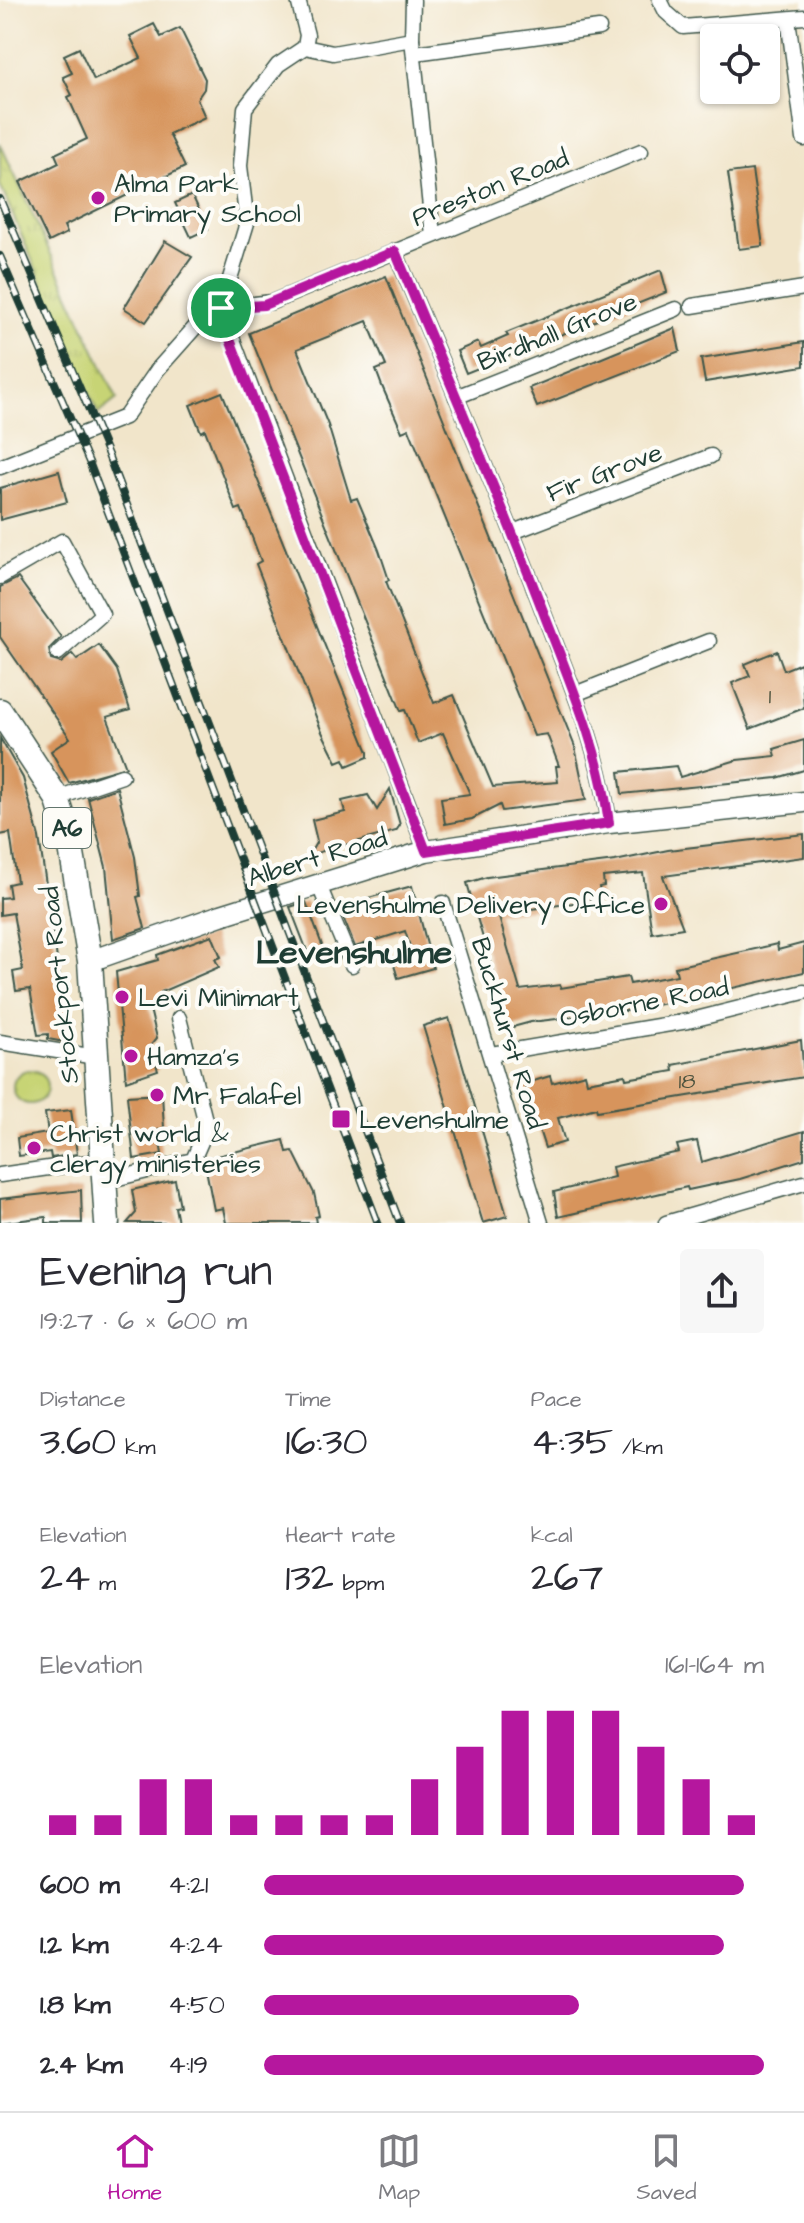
<!DOCTYPE html>
<meta charset="utf-8">
<style>
:root{--surface:#fff;--page:#f7f7f7;--text:#2b2b33;--muted:#7c7c81;--line:#e1e1e2;--accent:#b5179e}
body{margin:0;font-family:"Architects Daughter",sans-serif;background:var(--page);color:var(--text);height:100vh;display:flex;flex-direction:column;font-size:30px;white-space:nowrap}
*{box-sizing:border-box;margin:0}
p{font-size:26px;color:var(--muted)}
.icon{flex:none;width:44px;height:44px;fill:none;stroke:currentColor;stroke-width:2;stroke-linecap:round;stroke-linejoin:round}
.map{position:relative;height:1223px;overflow:hidden}
.panel{display:flex;flex-direction:column;background:var(--surface);flex:1}
.panel>*{flex:none}
.buttons{position:absolute;left:700px;top:24px;display:grid;gap:16px}
.buttons a{display:grid;place-items:center;width:80px;height:80px;border-radius:8px;background:var(--surface);box-shadow:0 2px 6px #0004;font-size:40px}
.pin{position:absolute;display:grid;place-items:center;width:68px;height:68px;color:#fff;margin:-34px;border:4px solid #fff;border-radius:50%;box-shadow:0 2px 8px #0007}
.round{display:grid;place-items:center;flex:none;width:84px;height:84px;border-radius:8px;background:var(--page)}
.headline{display:flex;align-items:center;justify-content:space-between;height:136px;padding:0 40px}
h1{font-size:44px;font-weight:600;line-height:60px}
.figures{display:grid;grid-template-columns:repeat(3,1fr);gap:12px;height:136px;padding:8px 40px}
.figures div{display:grid;align-content:center}
.figures b{font-size:40px;font-weight:600}
.figures small{font-size:22px;font-weight:400}
.figures p{font-size:22px}
.chart{height:224px;padding:16px 40px}
.chart p{display:flex;justify-content:space-between}
.chart svg{width:100%;height:144px;margin-top:8px;stroke:var(--accent);stroke-width:6}
ul{padding:0 40px;list-style:none;font-size:26px}
li{display:grid;grid-template-columns:128px 96px 1fr;align-items:center;height:60px}
li i{height:20px;border-radius:10px;background:var(--accent)}
.tab-bar{display:flex;justify-content:space-around;align-items:center;height:112px;border-top:2px solid var(--line);background:var(--surface);font-size:22px;color:var(--muted)}
.tab-bar a{display:grid;justify-items:center;gap:4px}
.tab-bar .current{color:var(--accent)}
.map>svg:first-child{display:block}
.grass{fill:url(#grass-tufts);stroke:#738854;stroke-width:2}
.building{fill:#d7945c;fill-rule:evenodd}
.lines{fill:none;stroke-linecap:round;stroke-linejoin:round}
.minor-casing{stroke:#3e564a;stroke-width:17}
.secondary-casing{stroke:#3e564a;stroke-width:23}
.trunk-casing{stroke:#3e564a;stroke-width:27}
.minor{stroke:#fff;stroke-width:14}
.secondary{stroke:#fff;stroke-width:20}
.trunk{stroke:#fff;stroke-width:24}
.rail-casing{stroke:#1f3d34;stroke-width:8}
.rail{stroke:#fdfcf7;stroke-width:5;stroke-dasharray:15;stroke-linecap:butt}
.route-casing{stroke:#fff;stroke-width:16}
.route{stroke:#b5179e;stroke-width:10}
.poi-dot{fill:#b5179e;stroke:#fdfcf7;stroke-width:3}
.labels{text-anchor:middle;stroke-width:8;stroke-linejoin:round;paint-order:stroke}
.number-label{font-size:22px;fill:#4d533e}
.shield{fill:#fdfcf7;stroke:#62766e;stroke-width:2}
.shield-label{font-size:24px;font-weight:bold;fill:#1f3d34}
.poi-label{font-size:26px;fill:#1f3d34;stroke:#fdfcf7;text-anchor:start}
.street-label{font-size:26px;fill:#1f3d34;stroke:#fdfcf7}
.district-label{font-size:34px;font-weight:bold;fill:#1f3d34;stroke:#fdfcf7}
</style>
<div class="map">
<svg width="804" height="1223" viewBox="0 0 804 1223">
<defs>
<pattern id="grass-tufts" width="24" height="20" patternUnits="userSpaceOnUse" patternTransform="scale(2)"><rect width="24" height="20" fill="#c7d475"/><path d="M3 7l-1-3M5 7V3M7 7l1-3M15 17l-1-3M17 17v-4M19 17l1-3" fill="none" stroke="#aab766"/></pattern>
</defs>
<rect width="100%" height="100%" fill="#fdfcf7"/>
<filter id="ink" filterUnits="userSpaceOnUse"><feTurbulence type="fractalNoise" baseFrequency=".0125" numOctaves="2"/><feDisplacementMap in="SourceGraphic" scale="16" xChannelSelector="R" yChannelSelector="G"/><feConvolveMatrix kernelMatrix="1 2 1 2 8 2 1 2 1" color-interpolation-filters="sRGB"/></filter>
<filter id="wash" filterUnits="userSpaceOnUse"><feTurbulence type="fractalNoise" baseFrequency=".006" numOctaves="4" result="noise"/><feDisplacementMap in="SourceGraphic" scale="32" xChannelSelector="R" yChannelSelector="G"/><feGaussianBlur stdDeviation="1.8" result="paint"/><feColorMatrix in="noise" values="0 0 0 0 0 0 0 0 0 0 0 0 0 0 0 0 0 1.4 0 .05"/><feComposite in="paint" operator="in"/></filter>
<g filter="url(#wash)">
<rect width="100%" height="100%" fill="#f1e5ca"/>
<g class="grass">
<path d="M0,143l117,256 -19,15 -98,-229z"/>
<circle cx="30" cy="1087" r="17"/>
</g>
<g id="blocks">
<g class="building">
<path d="M154,24l7,13 19,-9 25,51 -1,10 -7,10 8,18 -36,17 16,33 -121,59 3,7 -18,9 -29,-60 39,-19 -4,-9 32,-15 -19,-42 4,-2 -9,-18 9,-4 -8,-18 15,-7 15,32 47,-22 -11,-22z"/>
<path d="M752,170l11,76 -24,3 -11,-76z"/>
<path d="M192,195l16,34 -17,8 -16,-34z"/>
<path d="M165,241l27,16 -46,65 -22,-14z"/>
<path d="M661,270l6,22 -201,81 -9,-22 21,-9 3,6 27,-12 -2,-3z"/>
<path d="M386,276l189,471 11,53 -84,11 -2,-6 -28,14 -27,5 -4,-26 29,-4 -27,-61 -25,10 -13,-33 -4,1 -152,-378zM367,321l19,45 -10,4 6,16 20,46 7,-3 125,307 13,-2 12,32h-3l2,16 -65,5 -39,-92 -20,8 -48,-122 3,-1 -10,-30 -22,-52 -6,2 -23,-75 -31,-76z"/>
<path d="M675,328l5,23 -143,56 -8,-19z"/>
<path d="M804,342v24l-99,16 -4,-23z"/>
<path d="M222,392l146,360v5l-21,9 -3,-7 -7,3 -15,-30 -66,-168 5,-3 -20,-53 -5,2 -31,-80 -4,2 -11,-27z"/>
<path d="M59,471l8,31 -67,18v-32z"/>
<path d="M18,578l43,59 -12,12 2,11 10,3 11,-9 5,6 22,-15 18,25 13,40 -23,7 19,50 -57,16 -18,-32 19,-13 -70,-101v-50z"/>
<path d="M777,651l7,19 17,-7 3,45 -54,21 -18,-46 18,-7 -5,-12z"/>
<path d="M0,738l23,40 16,59 30,203 -10,1 -11,-2v-5l-10,1 -8,-46 -14,2 -3,-19 10,-2 -10,-57 -13,2v-17l10,-1 -2,-13 9,-2 -7,-49 -10,2z"/>
<path d="M804,740v30l-27,8 -155,16 -3,-22 57,-6 4,11 57,-17 39,-4 -2,-7z"/>
<path d="M117,788l18,69 5,39 -3,1 8,31 -32,11 -7,-72 -18,-69z"/>
<path d="M390,789l10,36 -4,6 -87,24 8,-14 -5,-21 33,-8 -3,-11 26,-6 9,15z"/>
<path d="M804,834v23l-141,19 20,52 -31,5 -9,-60 -40,4 1,9 -5,1 2,12 -103,15 22,76 40,-5 1,3 67,-11 2,7 47,-9 -2,-8 102,-23 1,6 26,-7v29l-170,38 -103,12 -22,6 -42,-145 20,-6 128,-16 53,-11z"/>
<path d="M412,886l21,82 -35,10 -5,-16 20,-6 -8,-25 -50,16 -15,-37 14,-8z"/>
<path d="M306,902l20,54 -15,5 -21,-54z"/>
<path d="M212,935l9,22 -6,2 4,8 -58,25 4,9 -16,4 8,33 -7,8 8,24 -32,11 -10,-109 42,-12 -1,-5z"/>
<path d="M449,1018l58,198 -24,7 -60,-197z"/>
<path d="M801,1040l3,37 -207,34 -1,-3 -38,10 7,24 -20,6 -21,-64 26,-8 2,7 33,-9 2,8 38,-7 1,4 48,-8 -1,-6z"/>
<path d="M162,1094l2,34 -6,2 4,24 -28,5 -7,-63z"/>
<path d="M71,1110l6,44 -26,4 -1,-6 -31,4 -2,-18 31,-5 -3,-20z"/>
<path d="M804,1131v28l-64,20 -52,11 -1,-3 -129,30 -4,-25 60,-15 -2,-10 67,-15 -2,-7 20,-4 5,21z"/>
<path d="M284,1140l3,12 6,-1 21,42 5,23 -4,1 1,6h-90l-3,-15 -9,2 -10,-51z"/>
<path d="M175,1180l5,26 -5,1 3,16h-51l9,-10 -4,-23z"/>
<path d="M81,1190l1,33h-36v-6l-46,6v-24z"/>
</g>
</g>
</g>
<g filter="url(#ink)">
<use href="#blocks" fill-opacity="0" stroke="#3e564a" stroke-width="2"/>
<g class="lines">
<g class="minor-casing">
<g id="minor">
<path d="M298,0l9,35 -2,12"/>
<path d="M413,0l-1,39 21,196"/>
<path d="M660,0l6,12 17,15 121,-10"/>
<path d="M788,19l16,120"/>
<path d="M412,39l-79,14 -28,-6 -27,18 -33,43 -5,58 7,57 -26,85 205,543"/>
<path d="M415,53l184,-25"/>
<path d="M395,251c51,122 104,244 151,368 26,67 54,133 63,204"/>
<path d="M692,306l112,-18"/>
<path d="M221,308l51,-6 369,-151"/>
<path d="M456,397l220,-88"/>
<path d="M0,467l125,-50 33,-48 40,-45 23,-8"/>
<path d="M513,532l198,-76"/>
<path d="M0,577l62,-36 40,73 -44,39"/>
<path d="M575,694l134,-53"/>
<path d="M57,798l65,-22"/>
<path d="M318,883l34,82"/>
<path d="M443,903l98,320"/>
<path d="M0,1042l96,15"/>
<path d="M491,1054l197,-33 116,-29"/>
<path d="M0,1175l104,-15"/>
<path d="M106,1181l87,-21 14,-32 -28,-110"/>
<path d="M666,1223l138,-40"/>
</g>
</g>
<g class="secondary-casing">
<path id="secondary" d="M90,961l131,-46 205,-64 183,-28 195,-21"/>
</g>
<g class="trunk-casing">
<path id="trunk" d="M0,711l57,87 12,38 21,125 17,262"/>
</g>
<use href="#minor" class="minor"/>
<use href="#secondary" class="secondary"/>
<use href="#trunk" class="trunk"/>
<g class="rail-casing">
<g id="rail">
<path d="M0,199l108,256 292,768"/>
<path d="M0,256l89,206 289,761"/>
</g>
</g>
<use href="#rail" class="rail"/>
</g>
</g>
<g class="lines" filter="url(#ink)">
<g class="route-casing">
<path id="route" d="M395,251c51,123 104,244 151,368 26,67 54,133 63,204l-183,28 -205,-535v-8l43,-3z"/>
</g>
<use href="#route" class="route"/>
</g>
<g class="poi-dot">
<circle cx="98" cy="198" r="8"/>
<circle cx="661" cy="904" r="8"/>
<circle cx="122" cy="997" r="8"/>
<circle cx="131" cy="1056" r="8"/>
<circle cx="157" cy="1095" r="8"/>
<rect x="331" y="1109" width="20" height="20" rx="4"/>
<circle cx="34" cy="1148" r="8"/>
</g>
<g class="labels">
<g class="number-label">
<text x="770" y="703">1</text>
<text x="687" y="1088">18</text>
</g>
<rect class="shield" x="43" y="808" width="48" height="40" rx="6"/>
<g class="shield-label">
<text x="67" y="836">A6</text>
</g>
<g class="poi-label">
<text x="114" y="192">Alma Park<tspan x="114" dy="30">Primary School</tspan></text>
<text x="645" y="913" text-anchor="end">Levenshulme Delivery Office</text>
<text x="138" y="1006">Levi Minimart</text>
<text x="147" y="1065">Hamza's</text>
<text x="173" y="1104">Mr Falafel</text>
<text x="359" y="1128">Levenshulme</text>
<text x="50" y="1142">Christ world &amp;<tspan x="50" dy="30">clergy ministeries</tspan></text>
</g>
<g class="street-label">
<text transform="translate(490 187) rotate(-22)" y="9">Preston Road</text>
<text transform="translate(557 331) rotate(-22)" y="9">Birdhall Grove</text>
<text transform="translate(604 472) rotate(-21)" y="9">Fir Grove</text>
<text transform="translate(317 857) rotate(-17)" y="9">Albert Road</text>
<text transform="translate(59 985) rotate(-96)" y="9">Stockport Road</text>
<text transform="translate(644 1002) rotate(-11)" y="9">Osborne Road</text>
<text transform="translate(509 1033) rotate(73)" y="9">Buckhurst Road</text>
</g>
<g class="district-label">
<text x="354" y="963">Levenshulme</text>
</g>
</g>
</svg>
<div class="buttons">
<a><svg class="icon" aria-label="locate" viewBox="0 0 24 24"><circle cx="12" cy="12" r="6"/><path d="M12 2v4M12 18v4M2 12h4M18 12h4"/></svg></a>
</div>
<div class="pin" style="left:221px;top:308px;background:#1e9e55"><svg class="icon" aria-label="arrive" viewBox="0 0 24 24"><path d="M6 21V4h12l-3 4 3 4H6"/></svg></div>
</div>
<section class="panel">
<div class="headline"><div><h1>Evening run</h1><p>19:27 · 6 × 600 m</p></div><a class="round"><svg class="icon" aria-label="share" viewBox="0 0 24 24"><path d="M12 15V3M7 8l5-5 5 5M5 13v7h14v-7"/></svg></a></div>
<div class="figures">
<div><p>Distance</p><b>3.60<small> km</small></b></div>
<div><p>Time</p><b>16:30</b></div>
<div><p>Pace</p><b>4:35<small> /km</small></b></div>
</div>
<div class="figures">
<div><p>Elevation</p><b>24<small> m</small></b></div>
<div><p>Heart rate</p><b>132<small> bpm</small></b></div>
<div><p>kcal</p><b>267</b></div>
</div>
<div class="chart"><p><span>Elevation</span>161–164 m</p>
<svg viewBox="0 0 160 44" preserveAspectRatio="none"><path d="M5 44V38M15 44V38M25 44V27M35 44V27M45 44V38M55 44V38M65 44V38M75 44V38M85 44V27M95 44V17M105 44V6M115 44V6M125 44V6M135 44V17M145 44V27M155 44V38"/></svg>
</div>
<ul>
<li><b>600 m</b>4:21<i style="width:96%"></i></li>
<li><b>1.2 km</b>4:24<i style="width:92%"></i></li>
<li><b>1.8 km</b>4:50<i style="width:63%"></i></li>
<li><b>2.4 km</b>4:19<i style="width:100%"></i></li>
</ul>
</section>
<nav class="tab-bar">
<a class="current"><svg class="icon" aria-label="home" viewBox="0 0 24 24"><path d="M3 11l9-7 9 7M6 9v11h12V9"/></svg>Home</a>
<a><svg class="icon" aria-label="map" viewBox="0 0 24 24"><path d="M3 6l6-2 6 2 6-2v14l-6 2-6-2-6 2zM9 4v14M15 6v14"/></svg>Map</a>
<a><svg class="icon" aria-label="saved" viewBox="0 0 24 24"><path d="M7 4h10v16l-5-4-5 4z"/></svg>Saved</a>
</nav>
